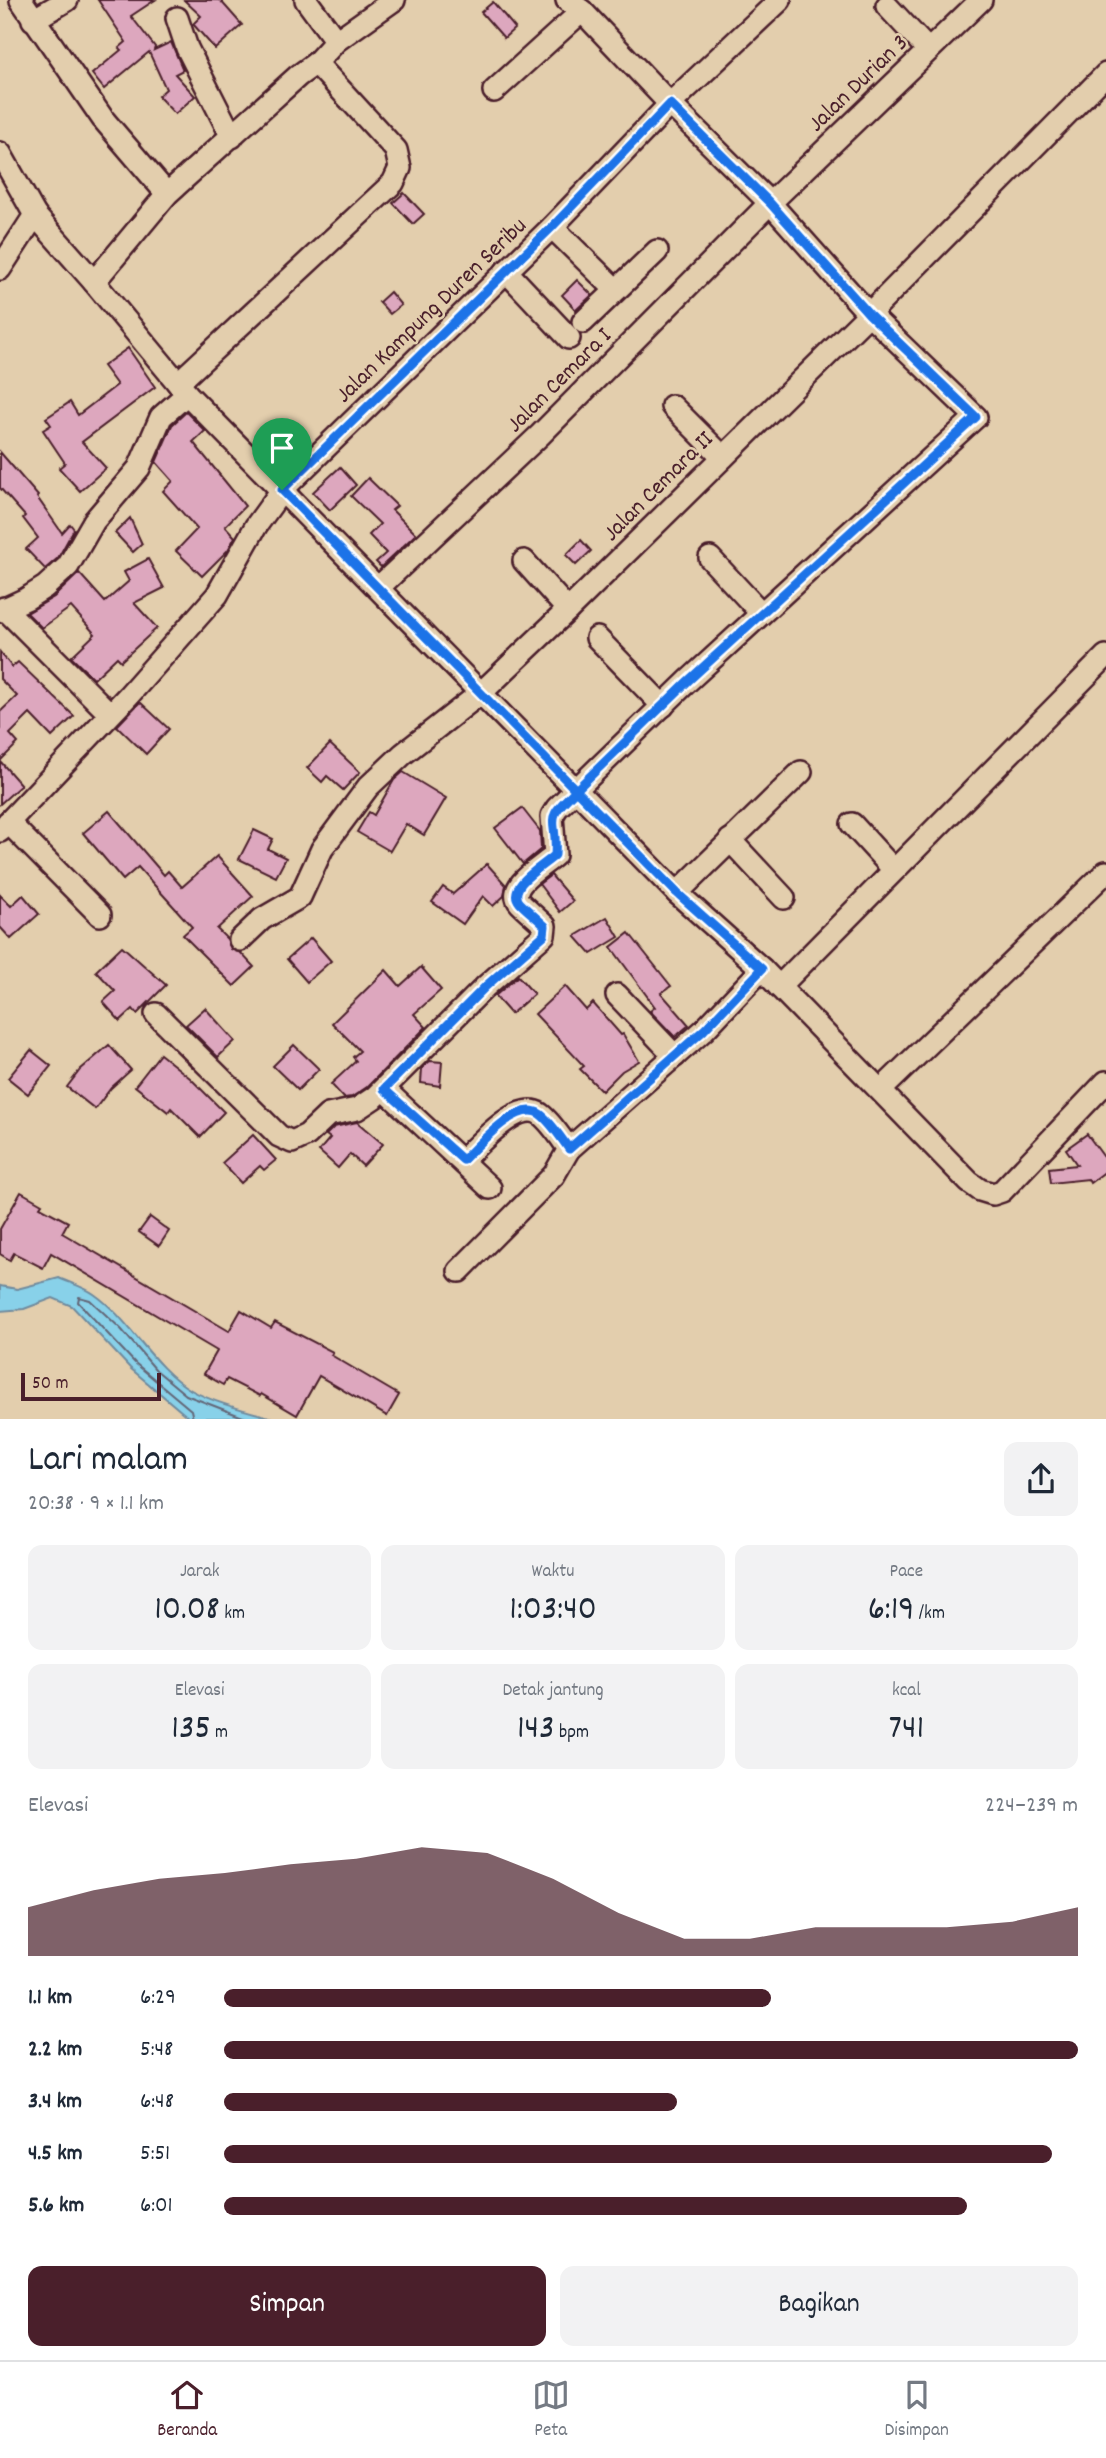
<!DOCTYPE html>
<html lang="id">
<meta charset="utf-8">
<style>
:root{--surface:#fff;--page:#f2f2f3;--text:#1f2937;--muted:#747a83;--line:#e0e1e3;--accent:#4a1f2b}
body{margin:0;font-family:Dekko,sans-serif;background:var(--page);color:var(--text);height:100vh;display:flex;flex-direction:column;font-size:26px;white-space:nowrap}
*{box-sizing:border-box;margin:0}
p{font-size:23px;color:var(--muted)}
.icon{flex:none;width:38px;height:38px;fill:none;stroke:currentColor;stroke-width:2;stroke-linecap:round;stroke-linejoin:round}
.map{position:relative;height:1419px;overflow:hidden}
.details{display:flex;flex-direction:column;background:var(--surface);flex:1}
.details>*{flex:none}
.scale{position:absolute;left:21px;bottom:18px;width:140px;box-sizing:border-box;padding-left:7px;border:4px solid #4a1f2b;border-top:0;font-size:19px;line-height:24px;white-space:nowrap;color:#4a1f2b;-webkit-text-stroke:5px #e3cead;paint-order:stroke}
.pin{position:absolute;display:grid;place-items:center;width:60px;height:60px;color:#fff;margin:-72px -30px;border-radius:50% 50% 50% 0;rotate:-45deg;box-shadow:0 0 7px #0007}
.pin .icon{rotate:45deg}
.round{display:grid;place-items:center;flex:none;width:74px;height:74px;border-radius:14px;background:var(--page)}
.head{display:flex;align-items:center;justify-content:space-between;height:119px;padding:0 28px}
h1{font-size:38px;font-weight:600;line-height:52px}
.metrics{display:grid;grid-template-columns:repeat(3,1fr);gap:10px;height:119px;padding:7px 28px}
.metrics div{display:grid;align-content:center;border-radius:14px;background:var(--page);text-align:center}
.metrics b{font-size:35px;font-weight:600}
.metrics small{font-size:19px;font-weight:400}
.metrics p{font-size:19px}
.chart{height:196px;padding:14px 28px}
.chart p{display:flex;justify-content:space-between}
.chart svg{width:100%;height:126px;margin-top:7px;fill:var(--accent);opacity:.7}
.cta{display:flex;gap:14px;margin-top:auto;padding:14px 28px}
.cta a{flex:1;height:80px;border-radius:14px;background:var(--accent);color:#fff;font-size:28px;font-weight:600;line-height:80px;text-align:center}
.cta a+a{background:var(--page);color:var(--text)}
ul{padding:0 28px;list-style:none;font-size:23px}
li{display:grid;grid-template-columns:112px 84px 1fr;align-items:center;height:52px}
li i{height:18px;border-radius:9px;background:var(--accent)}
.menu{display:flex;justify-content:space-around;align-items:center;height:98px;border-top:2px solid var(--line);background:var(--surface);font-size:19px;color:var(--muted)}
.menu a{display:grid;justify-items:center;gap:4px}
.menu .on{color:var(--accent)}
.map>svg:first-child{display:block}
.water{fill:#88d1e9;stroke:#6f8a9d;stroke-width:2}
.lines{fill:none;stroke-linecap:round;stroke-linejoin:round}
.shore{stroke:#636677;stroke-width:2}
.building{fill:#dda7be;stroke:#4a1f2b;stroke-width:2}
.street-casing{stroke:#4a1f2b;stroke-width:26}
.street{stroke:#e3cead;stroke-width:21}
.route-casing{stroke:#fff;stroke-width:14}
.route{stroke:#1a73e8;stroke-width:9}
.labels{text-anchor:middle;stroke-width:5;stroke-linejoin:round;paint-order:stroke}
.street-label{font-size:24px;fill:#4a1f2b;stroke:#e3cead}
</style>
<div class="map">
<svg width="1106" height="1419" viewBox="0 0 1106 1419">
<rect width="100%" height="100%" fill="#e3cead"/>
<filter id="ink" filterUnits="userSpaceOnUse"><feTurbulence type="fractalNoise" baseFrequency=".0143" numOctaves="2"/><feDisplacementMap in="SourceGraphic" scale="14" xChannelSelector="R" yChannelSelector="G"/><feConvolveMatrix kernelMatrix="1 2 1 2 8 2 1 2 1" color-interpolation-filters="sRGB"/></filter>
<g filter="url(#ink)">
<path class="water" d="M59,1278c11,5 25,9 35,16 37,26 58,73 97,96 23,13 57,21 82,28h-84l-59,-50 -58,-62 -19,-8 -29,11 -24,2v-25l17,3z"/>
<g class="lines">
<path class="shore" d="M193,1419l-2,-9 -56,-47 -57,-61 1,-5 11,3 31,29 35,41 30,25 62,24"/>
</g>
<g class="building">
<path d="M98,0h57l-24,16 24,31 -1,3 17,-8 12,28 -8,4 20,22 -20,18 -17,-18 8,-7 -17,-37 -45,37 -12,-15 29,-24 -2,-2 7,-6z"/>
<path d="M184,0h36l22,25 -27,24 -22,-25 8,-8z"/>
<path d="M493,2l22,26 -11,10 -23,-26z"/>
<path d="M404,193l20,21 -11,10 -20,-21z"/>
<path d="M577,280l15,15 -16,15 -14,-15z"/>
<path d="M390,292l11,13 -11,9 -11,-12z"/>
<path d="M128,348l27,39 -73,55 24,26 -26,23 -21,-23 6,-5 -22,-33 8,-5 -5,-7 24,-16 8,13 39,-30 -14,-19z"/>
<path d="M186,412l19,19 -12,11 52,64 -20,20 10,11 -7,13 -26,26 -26,-25 21,-22 -34,-38 10,-10 -17,-19 16,-37z"/>
<path d="M0,452l38,44 -1,1 25,36 8,-9 4,5 -16,29 -13,11 -19,-20 12,-11 -15,-20 2,-2 -25,-28z"/>
<path d="M340,467l16,18 -26,25 -17,-18z"/>
<path d="M368,478l29,28 -5,4 24,24 -35,33 -5,-5 10,-9 -17,-18 11,-11 -29,-28z"/>
<path d="M130,518l12,26 -9,8 -18,-19z"/>
<path d="M581,540l10,11 -15,14 -10,-10z"/>
<path d="M148,559l16,29 -30,15 23,25 -36,33 -4,-4 -23,22 -23,-22 24,-23 -24,-27 -29,21 -15,-15 27,-16 25,-24 26,29 24,-21 -5,-9z"/>
<path d="M0,652l12,15 6,-5 56,54 -22,21 -22,-23 -20,20 8,9 -18,18v-49l17,-16 -17,-17z"/>
<path d="M140,702l29,27 -23,25 -29,-28z"/>
<path d="M330,744l30,28 -17,18 -16,-14 -5,6 -15,-14z"/>
<path d="M0,761l21,24 -21,19z"/>
<path d="M403,772l43,26 -22,37 -18,-11 -16,27 -33,-19 12,-20 5,3 20,-35z"/>
<path d="M522,808l18,23 1,18 -18,15 -28,-36z"/>
<path d="M109,811l55,64 4,-4 14,16 35,-31 36,40 -36,33 10,10 4,10 10,4 13,14 -20,19 -51,-51 9,-8 -54,-60 -15,13 -40,-47z"/>
<path d="M254,830l19,9 -5,10 18,9 -10,19 -37,-18z"/>
<path d="M487,864l19,21 -2,11 -11,10 -10,-10 -20,28 -31,-22 11,-15 10,7z"/>
<path d="M551,875l22,26 -13,11 -21,-28z"/>
<path d="M0,895l11,11 12,-11 16,19 -28,25 -11,-12z"/>
<path d="M607,917l12,20 -28,17 -16,-18z"/>
<path d="M629,933l42,53 -10,7 28,32 -14,12 -25,-26 5,-4 -44,-60z"/>
<path d="M311,938l20,23 -24,21 -20,-23z"/>
<path d="M122,946l44,39 -29,29 -4,-5 -13,12 -17,-19 12,-11 -19,-20z"/>
<path d="M421,967l20,23 -27,24 12,13 -59,60 -15,10 -8,1 -13,-14 25,-23 -3,-4 7,-6 -28,-28 54,-53 14,16z"/>
<path d="M518,976l16,18 -23,20 -16,-18z"/>
<path d="M565,986l21,24 7,-7 28,32 2,-1 16,27 -17,10 -20,20 -22,-22 4,-3 -49,-52z"/>
<path d="M205,1008l30,33 -17,16 -32,-32z"/>
<path d="M109,1045l22,25 -20,18 -16,21 -28,-22 13,-17z"/>
<path d="M294,1045l25,24 -21,21 -25,-24z"/>
<path d="M31,1050l20,16 -23,28 -20,-16z"/>
<path d="M160,1054l30,24 34,34 -24,25 -29,-29 -3,4 -33,-26z"/>
<path d="M430,1061l12,1 -2,24 -19,-3 1,-15z"/>
<path d="M357,1122l26,22 -20,22 -13,-12 -12,14 -19,-17 11,-13 -4,-3 8,-8z"/>
<path d="M1087,1134l19,26v11l-16,12 -2,-4 -37,4 -2,-15 28,-3 -11,-16z"/>
<path d="M253,1135l23,25 -12,10 -4,-4 -19,17 -19,-20z"/>
<path d="M21,1192l21,12 -2,3 28,15 -6,11 167,98 12,-21 30,18 4,-6 58,30 -2,3 68,40 -12,21 -68,-40 -22,39 -36,-21 -1,2 -33,-17 -4,6 -19,-11 13,-23 -166,-98 -8,15 -29,-15 -4,7 -10,-6v-25z"/>
<path d="M150,1217l19,14 -10,15 -20,-14z"/>
</g>
<g class="lines">
<g class="street-casing">
<g id="street">
<path d="M21,0l82,119 64,75"/>
<path d="M306,0l30,41"/>
<path d="M394,0l-58,41 -20,22 -18,13 -131,118 -73,88 93,112 490,499 85,76 207,213 11,8 13,4 9,-3 104,-109"/>
<path d="M887,6l41,44"/>
<path d="M177,18l10,30 45,89"/>
<path d="M33,20l34,-20"/>
<path d="M494,91l88,-80"/>
<path d="M0,153l35,62 59,67"/>
<path d="M552,227l64,63"/>
<path d="M0,269l35,-54"/>
<path d="M506,271l63,67"/>
<path d="M583,322l74,-71"/>
<path d="M178,383l215,-200 7,-15 -4,-18 -80,-87"/>
<path d="M672,406l51,51"/>
<path d="M710,558l51,55"/>
<path d="M524,561l44,49"/>
<path d="M378,588l162,-153 230,-232 211,-203"/>
<path d="M4,608l105,105"/>
<path d="M0,611l26,-12 19,-12 23,-21 26,-45 45,-53 22,-51 26,-23"/>
<path d="M597,638l66,68"/>
<path d="M8,822l92,93"/>
<path d="M852,824l42,46"/>
<path d="M0,831l128,-135 89,-101 39,-69 26,-36 270,-263 118,-123 110,-104"/>
<path d="M730,840l54,58"/>
<path d="M677,893l124,-121"/>
<path d="M240,940l22,-21 38,-22 22,-48 46,-62 35,-33 79,-62 86,-82 301,-296 237,-240"/>
<path d="M779,987l327,-331"/>
<path d="M617,995l58,61"/>
<path d="M156,1014l123,122 13,6 15,-7 21,-20 29,-6 18,-12 111,-111 58,-51 1,-9c-8,-8 -17,-15 -25,-23 -15,-17 24,-37 35,-48l-3,-39 5,-8 131,-127 288,-264 -107,-103 -99,-111 -100,-99 -88,-93 -15,-11"/>
<path d="M384,1089l106,99"/>
<path d="M881,1090l225,-218"/>
<path d="M569,1149l135,-119 58,-61"/>
<path d="M459,1271l95,-96 15,-26c-8,-11 -18,-27 -29,-35 -23,-15 -62,32 -78,46"/>
</g>
</g>
<use href="#street" class="street"/>
</g>
</g>
<g class="lines" filter="url(#ink)">
<g class="route-casing">
<path id="route" d="M282,490l294,300c-35,33 -18,25 -21,65 -11,11 -50,31 -35,48 8,8 17,15 25,23l-1,9 -58,51 -102,103 79,71c15,-14 54,-61 77,-46 11,8 21,24 29,35l135,-119 58,-61 -85,-76 -101,-103 112,-109 288,-264 -107,-103 -99,-111 -100,-99 -118,123 -270,263"/>
</g>
<use href="#route" class="route"/>
</g>
<g class="labels">
<g class="street-label">
<text transform="translate(857 82) rotate(-44)" y="8">Jalan Durian 3</text>
<text transform="translate(430 309) rotate(-44)" y="8">Jalan Kampung Duren Seribu</text>
<text transform="translate(558 379) rotate(-45)" y="8">Jalan Cemara I</text>
<text transform="translate(657 485) rotate(-45)" y="8">Jalan Cemara II</text>
</g>
</g>
</svg>
<div class="scale">50 m</div>
<div class="pin" style="left:282px;top:490px;background:#1e9e55"><svg class="icon" aria-label="arrive" viewBox="0 0 24 24"><path d="M6 21V4h12l-3 4 3 4H6"/></svg></div>
</div>
<section class="details">
<div class="head"><div><h1>Lari malam</h1><p>20:38 · 9 × 1.1 km</p></div><a class="round"><svg class="icon" aria-label="share" viewBox="0 0 24 24"><path d="M12 15V3M7 8l5-5 5 5M5 13v7h14v-7"/></svg></a></div>
<div class="metrics">
<div><p>Jarak</p><b>10.08<small> km</small></b></div>
<div><p>Waktu</p><b>1:03:40</b></div>
<div><p>Pace</p><b>6:19<small> /km</small></b></div>
</div>
<div class="metrics">
<div><p>Elevasi</p><b>135<small> m</small></b></div>
<div><p>Detak jantung</p><b>143<small> bpm</small></b></div>
<div><p>kcal</p><b>741</b></div>
</div>
<div class="chart"><p><span>Elevasi</span>224–239 m</p>
<svg viewBox="0 0 160 44" preserveAspectRatio="none"><path d="M0 44V27L10 21L20 17L30 15L40 12L50 10L60 6L70 8L80 17L90 29L100 38L110 38L120 34L130 34L140 34L150 32L160 27V44z"/></svg>
</div>
<ul>
<li><b>1.1 km</b>6:29<i style="width:64%"></i></li>
<li><b>2.2 km</b>5:48<i style="width:100%"></i></li>
<li><b>3.4 km</b>6:48<i style="width:53%"></i></li>
<li><b>4.5 km</b>5:51<i style="width:97%"></i></li>
<li><b>5.6 km</b>6:01<i style="width:87%"></i></li>
</ul>
<div class="cta"><a>Simpan</a><a>Bagikan</a></div>
</section>
<nav class="menu">
<a class="on"><svg class="icon" aria-label="home" viewBox="0 0 24 24"><path d="M3 11l9-7 9 7M6 9v11h12V9"/></svg>Beranda</a>
<a><svg class="icon" aria-label="map" viewBox="0 0 24 24"><path d="M3 6l6-2 6 2 6-2v14l-6 2-6-2-6 2zM9 4v14M15 6v14"/></svg>Peta</a>
<a><svg class="icon" aria-label="saved" viewBox="0 0 24 24"><path d="M7 4h10v16l-5-4-5 4z"/></svg>Disimpan</a>
</nav>
